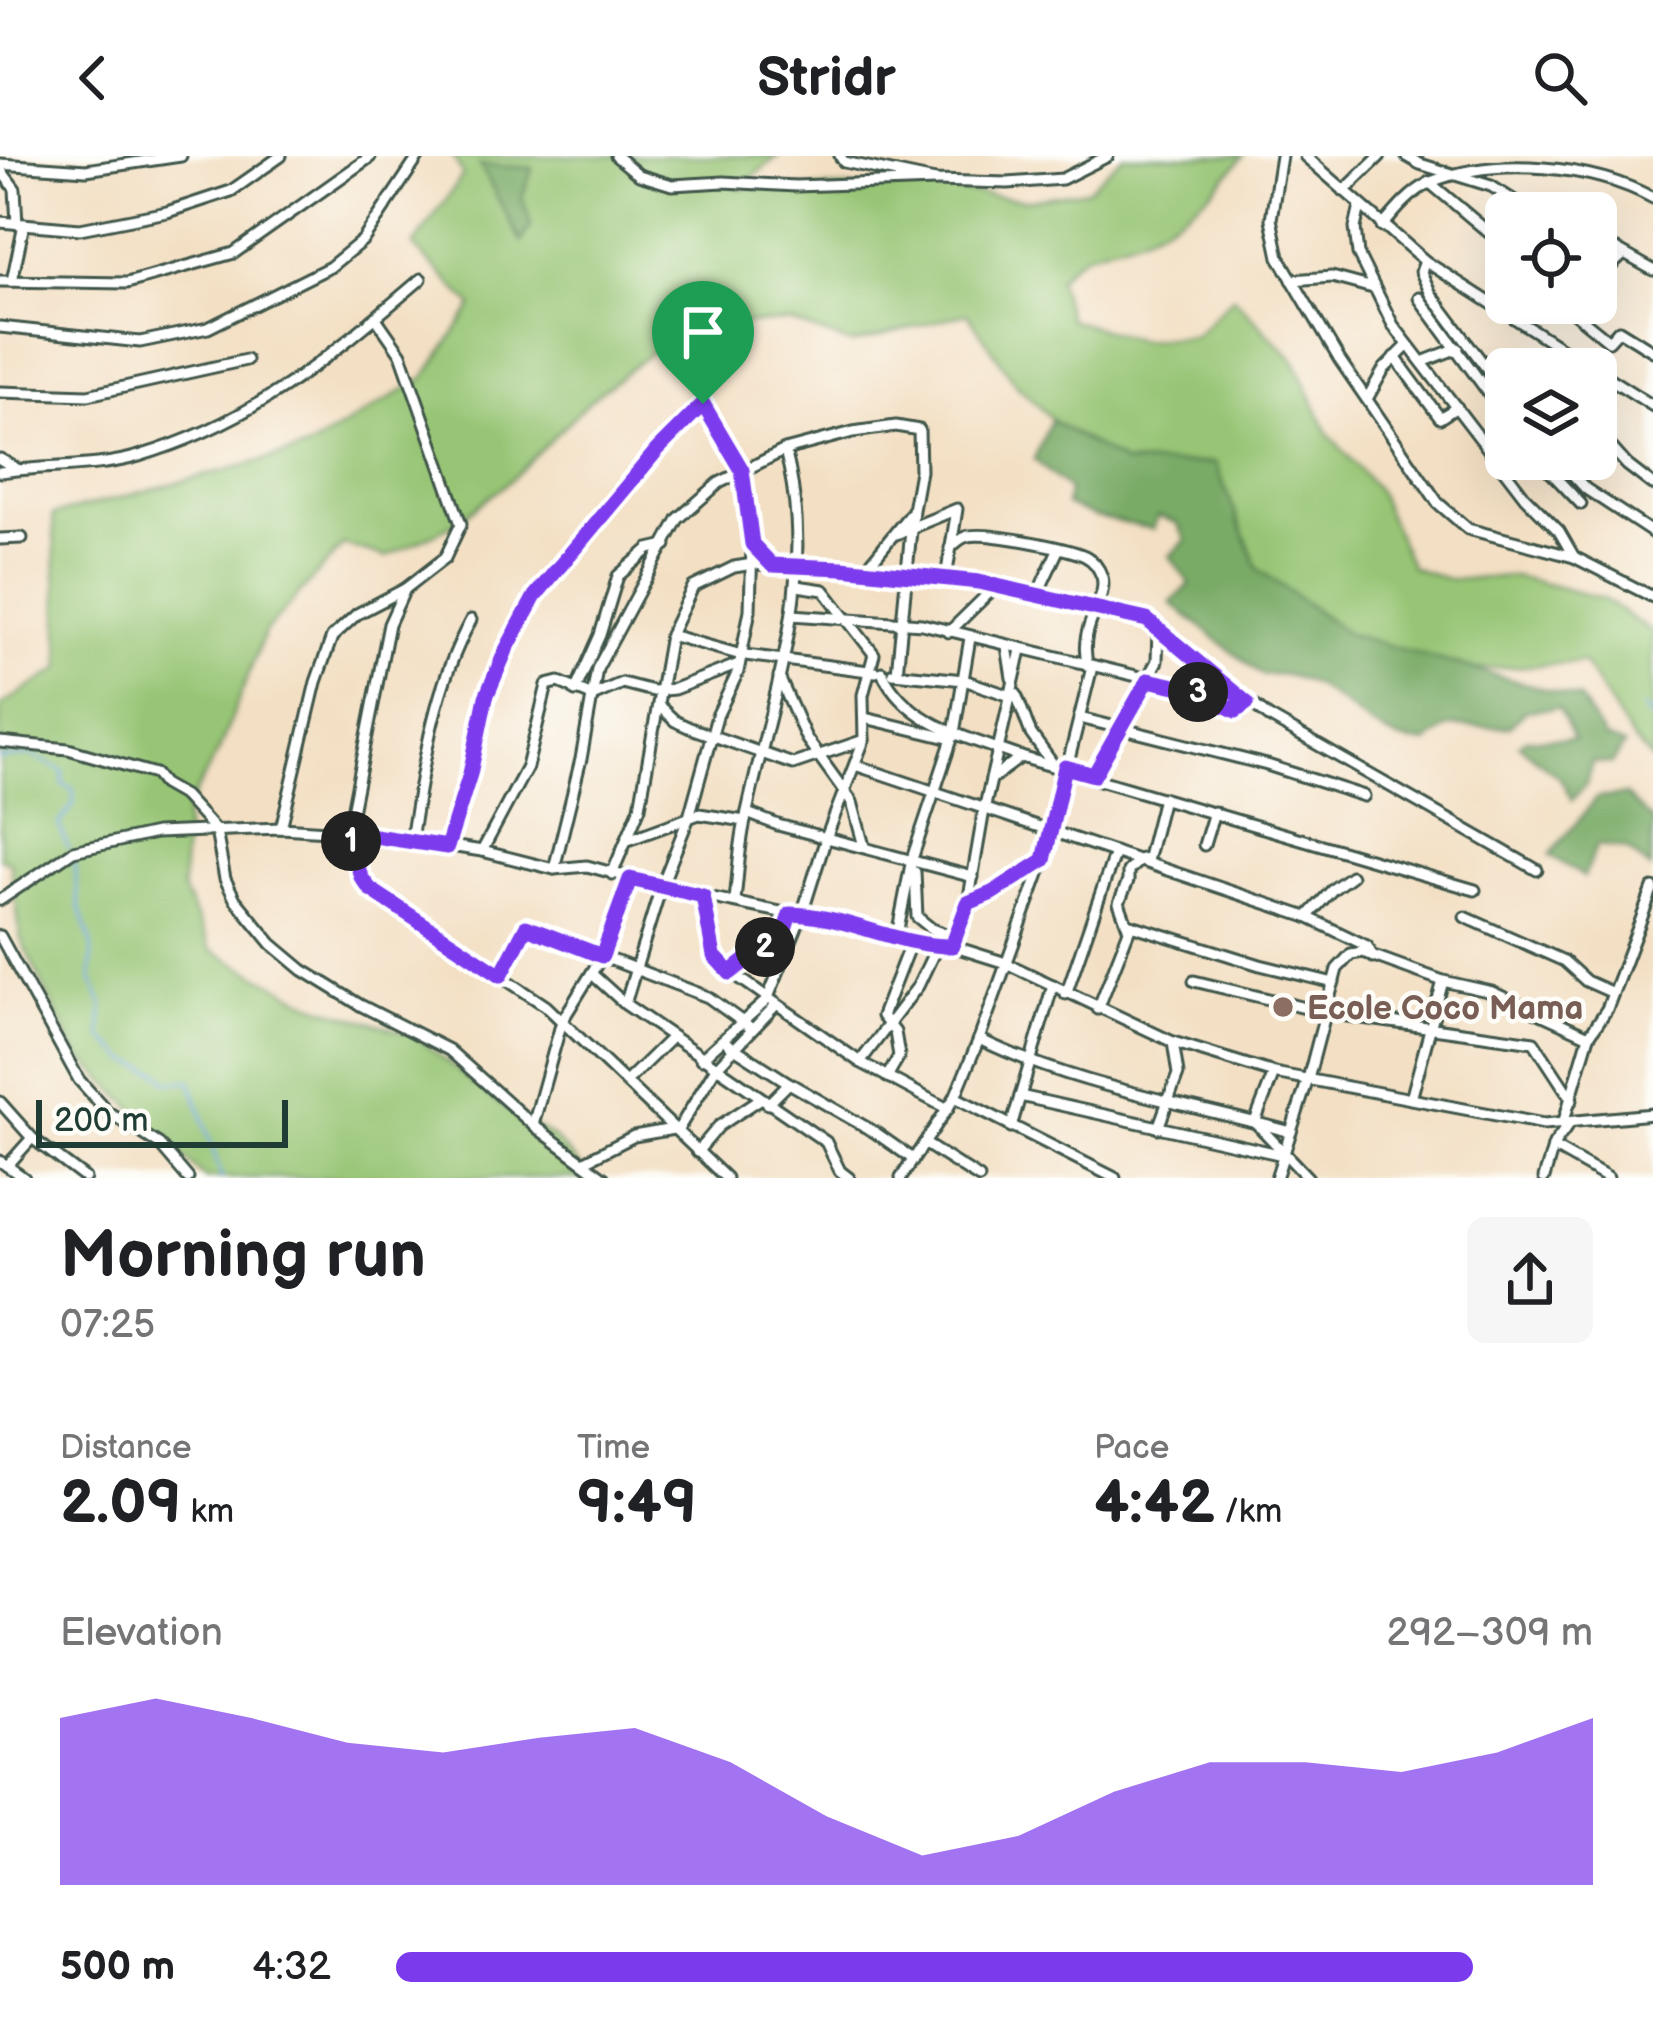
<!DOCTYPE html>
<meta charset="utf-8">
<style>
:root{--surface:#fff;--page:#f6f6f6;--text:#202124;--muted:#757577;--accent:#7c3aed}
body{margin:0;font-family:"Balsamiq Sans",sans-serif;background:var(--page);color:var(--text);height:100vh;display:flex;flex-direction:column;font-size:45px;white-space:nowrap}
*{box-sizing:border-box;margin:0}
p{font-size:39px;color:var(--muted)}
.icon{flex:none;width:66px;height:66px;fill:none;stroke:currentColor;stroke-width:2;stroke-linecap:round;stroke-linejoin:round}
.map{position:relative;height:1022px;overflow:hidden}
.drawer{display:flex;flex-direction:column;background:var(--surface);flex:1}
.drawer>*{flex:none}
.controls{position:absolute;left:1485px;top:36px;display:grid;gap:24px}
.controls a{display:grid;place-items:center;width:132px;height:132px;border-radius:18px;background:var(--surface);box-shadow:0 12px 48px #0002;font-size:60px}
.scale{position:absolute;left:36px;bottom:30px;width:252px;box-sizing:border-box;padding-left:12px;border:6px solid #1f3d34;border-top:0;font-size:33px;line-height:42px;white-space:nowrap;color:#1f3d34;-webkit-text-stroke:9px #fdfcf7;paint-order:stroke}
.pin{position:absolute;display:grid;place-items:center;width:102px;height:102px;color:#fff;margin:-123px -51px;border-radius:50% 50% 50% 0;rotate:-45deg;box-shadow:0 0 12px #0007}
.pin .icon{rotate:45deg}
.km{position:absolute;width:60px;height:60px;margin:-30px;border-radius:50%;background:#222;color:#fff;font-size:33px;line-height:60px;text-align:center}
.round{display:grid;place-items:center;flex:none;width:126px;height:126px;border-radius:18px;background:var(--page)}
.headline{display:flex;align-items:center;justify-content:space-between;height:204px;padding:0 60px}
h1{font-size:66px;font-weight:700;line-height:90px}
.metrics{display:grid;grid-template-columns:repeat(3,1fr);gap:18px;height:204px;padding:12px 60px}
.metrics div{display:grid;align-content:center}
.metrics b{font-size:60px;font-weight:700}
.metrics small{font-size:33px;font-weight:400}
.metrics p{font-size:33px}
.chart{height:336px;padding:24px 60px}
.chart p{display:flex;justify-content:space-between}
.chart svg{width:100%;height:216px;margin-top:12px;fill:var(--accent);opacity:.7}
ul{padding:0 60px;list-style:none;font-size:39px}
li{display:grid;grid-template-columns:192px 144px 1fr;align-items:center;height:90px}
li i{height:30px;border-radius:15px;background:var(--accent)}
header{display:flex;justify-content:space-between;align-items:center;height:156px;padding:0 60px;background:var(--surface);font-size:54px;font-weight:700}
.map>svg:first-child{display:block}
.green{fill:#97c574;stroke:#5b8154;stroke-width:3}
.forest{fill:#79aa66;stroke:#4c744d;stroke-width:3}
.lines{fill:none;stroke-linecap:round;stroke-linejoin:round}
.stream{stroke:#6ea6dd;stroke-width:3}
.minor-casing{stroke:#3f5549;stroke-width:15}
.minor{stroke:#fff;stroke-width:9}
.route-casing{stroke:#fff;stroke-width:24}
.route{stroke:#7c3aed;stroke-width:15}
.education-dot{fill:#8d6e63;stroke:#fdfcf7;stroke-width:4.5}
.labels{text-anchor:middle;stroke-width:9;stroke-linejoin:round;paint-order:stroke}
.education-label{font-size:33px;font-weight:bold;fill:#785e54;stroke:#fdfcf7;text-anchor:start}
</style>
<header><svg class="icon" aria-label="back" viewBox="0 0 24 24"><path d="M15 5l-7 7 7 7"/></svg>Stridr<svg class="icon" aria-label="search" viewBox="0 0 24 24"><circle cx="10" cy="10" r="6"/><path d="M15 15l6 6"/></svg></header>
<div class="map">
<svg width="1653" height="1022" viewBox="0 0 1653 1022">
<rect width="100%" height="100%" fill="#fdfcf7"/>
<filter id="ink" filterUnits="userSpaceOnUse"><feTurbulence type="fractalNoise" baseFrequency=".00833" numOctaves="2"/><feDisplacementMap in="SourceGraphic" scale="24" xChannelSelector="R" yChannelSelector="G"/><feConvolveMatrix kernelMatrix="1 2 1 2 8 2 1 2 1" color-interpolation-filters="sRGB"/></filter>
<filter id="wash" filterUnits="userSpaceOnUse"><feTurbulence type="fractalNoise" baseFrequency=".004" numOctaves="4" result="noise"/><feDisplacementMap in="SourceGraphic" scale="48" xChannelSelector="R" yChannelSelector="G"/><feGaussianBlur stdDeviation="2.7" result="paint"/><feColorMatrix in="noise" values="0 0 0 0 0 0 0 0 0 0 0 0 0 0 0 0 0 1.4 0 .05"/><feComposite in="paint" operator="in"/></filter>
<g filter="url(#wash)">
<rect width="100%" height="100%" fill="#f3dfc3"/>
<path class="green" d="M453,0h325l-39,32 188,-1 99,13 61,-10 36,-34h120c-24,33 -58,60 -95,77 -38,18 -63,9 -90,46l10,40 71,21 55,-4 39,-39 62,64 33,72 49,57 34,77 39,13 65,-4 88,23 50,34v129l-21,-23 -49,-77 -114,8 -121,-36 -90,-65 -43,-105h-90l-70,-42 -38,-37 -50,-72 -115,31 -63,-22 -104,4 -95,74 -78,79 -58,45 -68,33 -43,-12 -78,87 -46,118 -33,60 -4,78 29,62 103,55 100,30 84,68 54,34 40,41h-387l-129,-125 -55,-113 -11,-79 -10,-2v-153l61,-38 -8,-153 254,-66 118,-72 48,-71 -60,-60 50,-71z"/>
<g class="forest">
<path d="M480,9l53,3 -11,29 9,28 -10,17z"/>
<path d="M1051,264l74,44 90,-1 43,106 90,65 232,65 24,39 20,7 -12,19 -20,-2 -6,22 -14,16 -12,-22 -41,-33 6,-6h49l-16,-31 -34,3 -15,16 -60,-1 -22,17c-12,-1 -27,-1 -37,-7 -41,-21 -80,-70 -128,-61l-91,-72 19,-19 -20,-28 16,-16 -9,-17 -19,-7 -5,13 -57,-12 -30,-12 2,-16 -34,-30z"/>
<path d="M1625,639l28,27 -3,47 -23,-20 -30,-4 -13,32 -34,-22 47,-57z"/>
</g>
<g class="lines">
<g class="stream">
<path d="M1643,551l10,14"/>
<path d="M0,603l31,-4 32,16v14l10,4 1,15 -15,20 9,25"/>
<path d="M73,701l6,49 13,38 -1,34 12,28 -2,30 27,25 32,12 8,9 23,-1 31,97"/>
</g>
</g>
</g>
<g filter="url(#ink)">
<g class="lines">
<g class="minor-casing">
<g id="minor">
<path d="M616,0l23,19 33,10 52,-3 72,4 139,-5"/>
<path d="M840,0l4,6 91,19 73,2 54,-4 46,-23"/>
<path d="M1281,0l-10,63 8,38 60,102 99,144 30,26 106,28 79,40"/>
<path d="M1305,0l120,105 169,108"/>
<path d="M1406,0l14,8 71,22 43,27"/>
<path d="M0,8l86,6 95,-14"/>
<path d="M0,13l15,20 2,35"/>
<path d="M1429,26l77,65"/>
<path d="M1344,35l36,-35"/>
<path d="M1360,50l-5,22 3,26 35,71 132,172 34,34 15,26"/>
<path d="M0,66l80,7 87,-17 64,-21 50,-35"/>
<path d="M1382,71c14,-17 29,-35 49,-45 65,-26 161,-17 222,16"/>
<path d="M1596,82l57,32"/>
<path d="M1425,105l-4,11 10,22 75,100"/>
<path d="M1292,124l40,-3 41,11"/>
<path d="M1596,124l28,-26"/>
<path d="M0,125l127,2 107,-30 136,-96"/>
<path d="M12,125l12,-57"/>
<path d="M1419,142l87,119"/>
<path d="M1562,147l47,38 10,-11 34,21"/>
<path d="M376,162l25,36 60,170 -16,34 -40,31 -16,35 -41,208 13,45 17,17 168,112 180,172"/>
<path d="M0,171l140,15 68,-14 122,-61 33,-27 56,-84"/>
<path d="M1395,201l45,61 17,-11"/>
<path d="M1422,206l36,-14"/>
<path d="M1596,214l57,36"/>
<path d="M0,236l88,3 158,-35"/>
<path d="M1367,243l17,-30 24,-24"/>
<path d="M1596,274l31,35 26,20"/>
<path d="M0,303l17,10"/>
<path d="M1538,303l43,45"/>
<path d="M1558,303l28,30 67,44"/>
<path d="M0,316c45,-7 96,-3 139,-16 118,-35 191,-100 282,-177"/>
<path d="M896,378l61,-25 -11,69"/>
<path d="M0,383l22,-1"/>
<path d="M950,392c5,-4 9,-9 15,-11 17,-7 102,11 120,19 8,4 14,12 17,21 7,23 -26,50 -14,89"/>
<path d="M864,415l46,-57"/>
<path d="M1037,439l21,-45"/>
<path d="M792,459l130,9 272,66 42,21h5l6,-8"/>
<path d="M949,476l47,-46"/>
<path d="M670,479l68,19 138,18"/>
<path d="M1007,490l5,32"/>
<path d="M882,516c26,54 88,66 139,85l454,133"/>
<path d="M893,517l71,7 52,18"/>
<path d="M779,521l27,61 46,64 12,44"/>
<path d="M575,535l25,-56 18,-59 31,-27 17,-4"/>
<path d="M1016,538l15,40 21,29"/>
<path d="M658,549l17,16 15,7 103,36 71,-24"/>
<path d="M865,562l87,21"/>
<path d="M1080,562l187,47 97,31"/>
<path d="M0,586l68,7 87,25 8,10 21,12 32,35 9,48 10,20 37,45 31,26 57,35 89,45 84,75 71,53"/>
<path d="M855,609l452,152 60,29 6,11"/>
<path d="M1094,619l63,-114 1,-31"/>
<path d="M991,623l30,-22"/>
<path d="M747,657l31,12 195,52"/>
<path d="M281,672l35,-146 16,-45 25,-23 48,-25"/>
<path d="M411,684c12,-75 23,-153 60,-220"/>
<path d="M628,684l71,-26 46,7"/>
<path d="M1204,689l10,-33"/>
<path d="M447,691l22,-73 17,-77 20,-48 29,-53 122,-146 46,-46 40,66 9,75 -2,65 -12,62 -21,44 -28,101 -28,70 -36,117"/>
<path d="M482,695l45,-84 20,-82 12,-3 33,14 30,-13 31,8 21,-2 65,-25"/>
<path d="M1147,705l16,-63"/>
<path d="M554,713l27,-110 16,-90 81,-150 41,-36 66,-33 68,-18 43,-6 23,4 1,41 -7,39 -16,163"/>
<path d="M915,716l2,45 15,12 22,8"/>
<path d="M612,718l28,-67 30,-172 23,-48 41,-20 19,-3 89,4 137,14 168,37 122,98 268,153"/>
<path d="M703,740l15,67 142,99 88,47"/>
<path d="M0,744l73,-49 83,-18 125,-5 93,6 108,17 72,18 33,-3 97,26 106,22 31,2 89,28 42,2 54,17 167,79 101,31 270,51 109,-10"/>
<path d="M735,744c3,-24 4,-50 9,-74 26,-129 76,-243 41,-376"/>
<path d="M968,747l24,-10 49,-31"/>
<path d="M1307,761l26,-28 18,-13"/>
<path d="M1465,761l99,44 22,20 27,12"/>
<path d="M1128,771l-9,-24 9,-22v-10l13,-12"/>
<path d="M0,780l79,144 29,32 51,32 29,34"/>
<path d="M896,784l16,-81 42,-126 16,-95"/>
<path d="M952,790l16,-43 16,-93 37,-160"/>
<path d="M729,817l56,-43 5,-16"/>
<path d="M592,818l33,30 201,138 14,29 9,7"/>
<path d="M501,819l25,-48 182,70 43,31"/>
<path d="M1194,825l132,32 208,29 38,58"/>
<path d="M1066,838l49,-142"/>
<path d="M1098,853l33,-84 129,40 74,18"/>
<path d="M979,883c98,48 207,64 312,93"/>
<path d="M728,888l61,39"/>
<path d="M701,903l66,-59 35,-86 24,-76 38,-98 -1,-45 11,-41 -50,-64 -27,-4"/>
<path d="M860,906l58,-76 19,-40"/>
<path d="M1274,917l-19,49 53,56"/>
<path d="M887,921l12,-21 -4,-24 -13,-16 28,-72"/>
<path d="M626,926l46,-45"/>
<path d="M1020,940l263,59"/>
<path d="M955,941l160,81"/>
<path d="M1411,943l32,-118"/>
<path d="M0,946l32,36 53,40"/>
<path d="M768,948l21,-21 87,50 37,26"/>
<path d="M1563,968l26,-88 18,-27 46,-121"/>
<path d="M533,969l29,-104 40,-65 28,-77"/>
<path d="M1011,971l42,-142"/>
<path d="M1158,972l20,-54 -5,-32"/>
<path d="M924,987l55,35"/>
<path d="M1553,991l55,31"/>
<path d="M697,996l22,-26 41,-27"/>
<path d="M0,1005l24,17"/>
<path d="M585,1005l49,-25 45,-8 36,-59 60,-63"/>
<path d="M7,1010l25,-28"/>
<path d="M901,1022l54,-81 24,-58 65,-179 48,-193"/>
<path d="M1276,1022l32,-99 29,-110 14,-15 12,-2 80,29 49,11 97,44"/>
<path d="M1544,1022l10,-34 15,-20"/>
</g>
</g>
<use href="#minor" class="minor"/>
</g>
</g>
<g class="lines" filter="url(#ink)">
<g class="route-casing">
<path id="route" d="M703,248l39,66 10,74 20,21 70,3 137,14 168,38 100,83 -11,8 -42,-21 -46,-10 -54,95 -29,-8 -21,93 -52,33 -24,10 -16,43c-58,0 -105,-31 -162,-32l-5,16 -55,43 -16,-17 -11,-60 -73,-17 -28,77 -76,-29 -25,48 -131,-86 -9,-12 -13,-45 99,15 23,-73 16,-77 20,-47 29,-54 122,-146z"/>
</g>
<use href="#route" class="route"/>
</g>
<circle class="education-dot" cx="1283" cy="851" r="12"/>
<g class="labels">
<g class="education-label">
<text x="1307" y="863">Ecole Coco Mama</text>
</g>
</g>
</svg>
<div class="controls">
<a><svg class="icon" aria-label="locate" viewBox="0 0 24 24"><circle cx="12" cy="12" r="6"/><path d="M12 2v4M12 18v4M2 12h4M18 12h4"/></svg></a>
<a><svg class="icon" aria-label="layers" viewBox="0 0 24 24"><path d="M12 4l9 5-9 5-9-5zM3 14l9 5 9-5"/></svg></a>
</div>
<div class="scale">200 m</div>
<div class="pin" style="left:703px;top:248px;background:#1e9e55"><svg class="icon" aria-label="arrive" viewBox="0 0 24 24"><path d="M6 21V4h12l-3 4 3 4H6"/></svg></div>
<b class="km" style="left:351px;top:685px">1</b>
<b class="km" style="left:765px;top:791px">2</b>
<b class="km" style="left:1198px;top:536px">3</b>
</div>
<section class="drawer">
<div class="headline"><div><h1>Morning run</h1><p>07:25</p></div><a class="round"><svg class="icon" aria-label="share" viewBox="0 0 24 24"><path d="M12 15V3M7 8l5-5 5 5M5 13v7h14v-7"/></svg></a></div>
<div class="metrics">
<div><p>Distance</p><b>2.09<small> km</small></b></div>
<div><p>Time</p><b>9:49</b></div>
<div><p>Pace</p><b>4:42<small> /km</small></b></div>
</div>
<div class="chart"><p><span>Elevation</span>292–309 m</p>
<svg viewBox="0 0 160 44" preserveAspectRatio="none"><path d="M0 44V10L10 6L20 10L30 15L40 17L50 14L60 12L70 19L80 30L90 38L100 34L110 25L120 19L130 19L140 21L150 17L160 10V44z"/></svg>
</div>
<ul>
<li><b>500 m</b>4:32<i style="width:90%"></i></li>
</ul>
</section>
